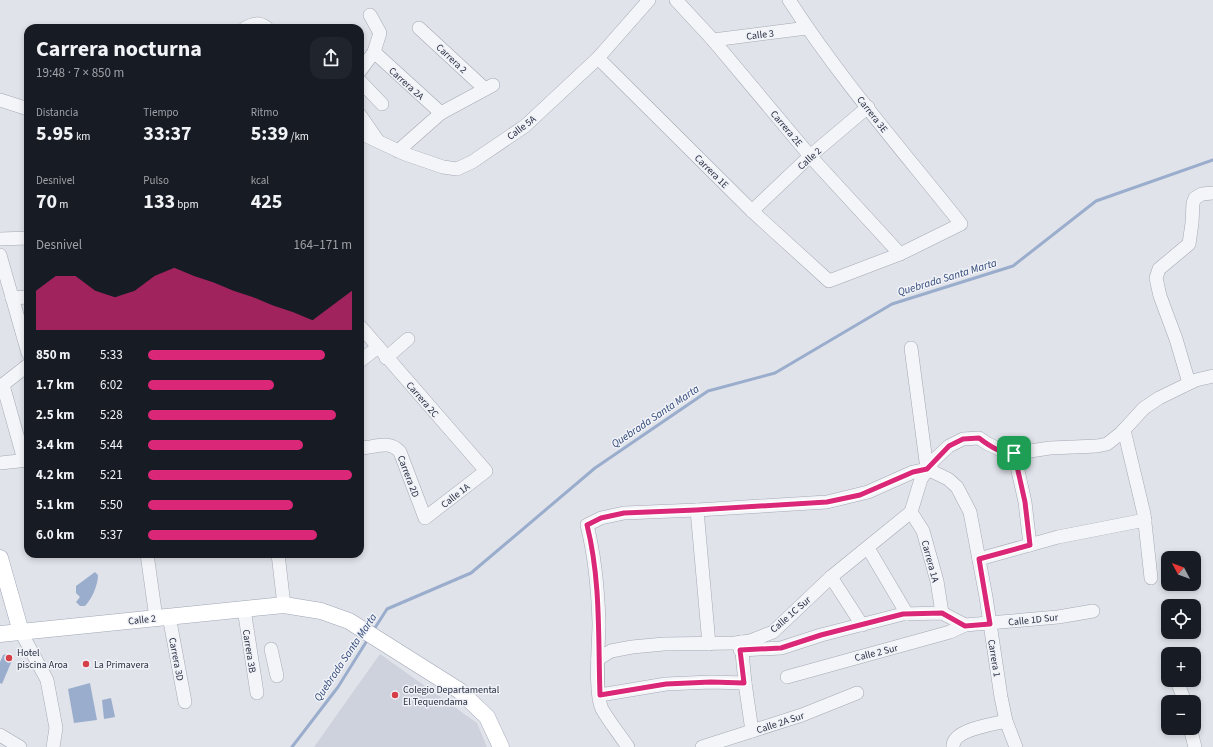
<!DOCTYPE html>
<html lang="es">
<meta charset="utf-8">
<style>
:root{--surface:#171b24;--page:#20242c;--text:#f1f3f6;--muted:#9ea1a6;--accent:#db2777}
body{margin:0;font-family:"Source Sans 3",sans-serif;background:var(--page);color:var(--text);height:100vh;display:flex;flex-direction:column;font-size:15px;white-space:nowrap}
*{box-sizing:border-box;margin:0}
p{font-size:13px;color:var(--muted)}
.icon{flex:none;width:22px;height:22px;fill:none;stroke:currentColor;stroke-width:2;stroke-linecap:round;stroke-linejoin:round}
.map{position:relative;flex:1;overflow:hidden}
.panel{position:absolute;left:24px;top:24px;width:340px;height:534px;display:flex;flex-direction:column;background:var(--surface);border-radius:12px;box-shadow:0 2px 6px #0003}
.panel>*{flex:none}
.needle{width:26px;rotate:311deg}
.controls{position:absolute;left:1161px;top:551px;display:grid;gap:8px}
.controls a{display:grid;place-items:center;width:40px;height:40px;border-radius:8px;background:var(--surface);box-shadow:0 2px 6px #0003;font-size:20px}
.pin{position:absolute;display:grid;place-items:center;width:34px;height:34px;color:#fff;margin:-17px;border-radius:8px;box-shadow:0 2px 6px #0006}
.round{display:grid;place-items:center;flex:none;width:42px;height:42px;border-radius:12px;background:var(--page)}
.summary{display:flex;align-items:center;justify-content:space-between;height:68px;padding:0 12px}
h1{font-size:22px;font-weight:700;line-height:30px}
.stats{display:grid;grid-template-columns:repeat(3,1fr);gap:6px;height:68px;padding:4px 12px}
.stats div{display:grid;align-content:center}
.stats b{font-size:20px;font-weight:700}
.stats small{font-size:11px;font-weight:400}
.stats p{font-size:11px}
.chart{height:112px;padding:8px 12px}
.chart p{display:flex;justify-content:space-between}
.chart svg{width:100%;height:72px;margin-top:4px;fill:var(--accent);opacity:.7}
ul{padding:0 12px;list-style:none;font-size:13px}
li{display:grid;grid-template-columns:64px 48px 1fr;align-items:center;height:30px}
li i{height:10px;border-radius:5px;background:var(--accent)}
.map>svg:first-child{display:block}
.built{fill:#ced2dc}
.water{fill:#9aadcc}
.lines{fill:none;stroke-linecap:round;stroke-linejoin:round}
.stream{stroke:#9aadcc;stroke-width:3}
.minor-casing{stroke:#a5a9b4;stroke-width:14}
.major-casing{stroke:#9fa6b6;stroke-width:17}
.minor{stroke:#f3f5f8;stroke-width:13}
.major{stroke:#fff;stroke-width:16}
.route-casing{stroke:#fff;stroke-width:8}
.route{stroke:#db2777;stroke-width:5}
.poi-dot{fill:#d53f47;stroke:#f0f2f7;stroke-width:1.5}
.labels{text-anchor:middle;stroke-width:3;stroke-linejoin:round;paint-order:stroke}
.street-label{font-size:10px;fill:#282f42;stroke:#f0f2f7}
.poi-label{font-size:10px;fill:#282f42;stroke:#f0f2f7;text-anchor:start}
.water-label{font-size:11px;font-style:italic;fill:#304979;stroke:#f0f2f7}
</style>
<div class="map">
<svg width="1213" height="747" viewBox="0 0 1213 747">
<rect width="100%" height="100%" fill="#e0e3ea"/>
<path class="built" d="M380,654l97,69 10,24h-173z"/>
<g class="water">
<path d="M95,572l3,3c0,10 -6,24 -13,31h-5l-4,-4 4,-5 -4,-4v-7z"/>
<path d="M7,654l-1,2 7,2 -11,26 -2,-1v-21l3,-7z"/>
<path d="M90,683l7,37 -23,3 -6,-34z"/>
<path d="M111,698l4,19 -11,2 -2,-19z"/>
</g>
<g class="lines">
<g class="stream">
<path d="M373,631l14,-22 84,-36 124,-105 113,-77 67,-18 117,-69 121,-38 83,-65 117,-41"/>
<path d="M292,747l46,-60 30,-48"/>
</g>
<g class="minor-casing">
<g id="minor">
<path d="M676,0l37,40 97,116 90,98"/>
<path d="M245,28c9,-5 14,-6 22,0"/>
<path d="M419,28l66,61"/>
<path d="M713,40l94,-12"/>
<path d="M374,52l67,61"/>
<path d="M598,58l154,153 77,70 71,-27 61,-30c-58,-73 -121,-145 -172,-224"/>
<path d="M360,71l14,-19 6,-19 -10,-18"/>
<path d="M360,81l22,23"/>
<path d="M0,100l28,9"/>
<path d="M360,115l18,26"/>
<path d="M360,133l45,21 38,13 14,2 15,-7 53,-36 73,-68 51,-58"/>
<path d="M398,151l43,-38 52,-28"/>
<path d="M752,211l58,-55 58,-49"/>
<path d="M0,239l28,-1"/>
<path d="M0,255l28,98"/>
<path d="M12,298l16,-1"/>
<path d="M360,326l126,145 -61,47 -25,-66c-11,-13 -25,-4 -40,-4"/>
<path d="M911,348l16,121"/>
<path d="M386,358l22,-19"/>
<path d="M360,361l18,-14"/>
<path d="M1189,383l-13,-44 -16,-43 -4,-18 3,-9 30,-25 3,-21 1,-20 2,-5 7,-4 11,-1"/>
<path d="M3,385l21,75"/>
<path d="M0,387l28,-22"/>
<path d="M1124,430l20,84 7,64"/>
<path d="M1014,453l11,49 5,43"/>
<path d="M0,463l28,-3"/>
<path d="M927,469l21,10 9,8 13,25 16,85 15,100 5,24 10,26"/>
<path d="M697,510l12,134"/>
<path d="M911,512l12,19 14,50 5,32"/>
<path d="M868,548l39,66"/>
<path d="M147,554l9,64"/>
<path d="M278,554l6,51"/>
<path d="M979,559l79,-22 87,-17"/>
<path d="M831,577l31,48"/>
<path d="M244,609l13,84"/>
<path d="M169,616l16,86"/>
<path d="M21,632l26,48 9,48 -3,19"/>
<path d="M741,642l4,41 7,48"/>
<path d="M271,649l6,27"/>
<path d="M740,650l41,-2 40,-13 82,-21 39,-1 23,12 93,-8 35,-6"/>
<path d="M598,659l13,-8 21,-4 32,-3 71,-1 15,-2 23,-9 58,-55 80,-65 10,-33 13,-19 15,-14 14,-7 16,-1 9,6 22,10 40,-6 47,-2 10,-2 14,-11 23,-25 15,-10 37,-18 17,-4"/>
<path d="M787,677l163,-45 15,-7"/>
<path d="M1179,686l6,16"/>
<path d="M600,695l66,-11 45,-2 34,1"/>
<path d="M1190,728l5,19"/>
<path d="M0,735l20,12"/>
<path d="M628,747c-8,-12 -20,-27 -26,-38 -8,-17 -3,-67 -3,-86 -1,-33 -4,-66 -12,-98l14,-7 23,-5 73,-3 130,-8 41,-10 45,-20 14,-3"/>
<path d="M702,747l100,-32 55,-22"/>
<path d="M953,747c-1,-18 39,-22 53,-26"/>
</g>
</g>
<g class="major-casing">
<g id="major">
<path d="M0,558l21,74"/>
<path d="M0,634l284,-29 37,6 28,10 111,70 27,26 14,30"/>
</g>
</g>
<use href="#minor" class="minor"/>
<use href="#major" class="major"/>
</g>
<g class="lines">
<g class="route-casing">
<path id="route" d="M979,438c9,7 23,17 35,15l11,49 5,43 -51,14 11,65 -25,2 -23,-13 -39,1 -82,21 -40,13 -41,2 4,33 -33,-1 -45,2 -66,11c-2,-57 1,-114 -13,-170l14,-7 23,-5 72,-3 131,-8 33,-7 53,-23 14,-3 22,-23 14,-7z"/>
</g>
<use href="#route" class="route"/>
</g>
<g class="poi-dot">
<circle cx="9" cy="658" r="4"/>
<circle cx="86" cy="664" r="4"/>
<circle cx="395" cy="695" r="4"/>
</g>
<g class="labels">
<g class="street-label">
<text transform="translate(760 34) rotate(-7)" y="4">Calle 3</text>
<text transform="translate(452 58) rotate(43)" y="4">Carrera 2</text>
<text transform="translate(407 83) rotate(42)" y="4">Carrera 2A</text>
<text transform="translate(873 114) rotate(52)" y="4">Carrera 3E</text>
<text transform="translate(521 127) rotate(-37)" y="4">Calle 5A</text>
<text transform="translate(787 128) rotate(50)" y="4">Carrera 2E</text>
<text transform="translate(809 158) rotate(-42)" y="4">Calle 2</text>
<text transform="translate(712 171) rotate(45)" y="4">Carrera 1E</text>
<text transform="translate(423 399) rotate(49)" y="4">Carrera 2C</text>
<text transform="translate(409 476) rotate(69)" y="4">Carrera 2D</text>
<text transform="translate(455 495) rotate(-38)" y="4">Calle 1A</text>
<text transform="translate(931 561) rotate(75)" y="4">Carrera 1A</text>
<text transform="translate(790 614) rotate(-41)" y="4">Calle 1C Sur</text>
<text transform="translate(142 619) rotate(-6)" y="4">Calle 2</text>
<text transform="translate(1033 619) rotate(-6)" y="4">Calle 1D Sur</text>
<text transform="translate(250 651) rotate(81)" y="4">Carrera 3B</text>
<text transform="translate(876 652) rotate(-14)" y="4">Calle 2 Sur</text>
<text transform="translate(995 658) rotate(81)" y="4">Carrera 1</text>
<text transform="translate(177 659) rotate(79)" y="4">Carrera 3D</text>
<text transform="translate(780 722) rotate(-18)" y="4">Calle 2A Sur</text>
</g>
<g class="poi-label">
<text x="17" y="656">Hotel<tspan x="17" dy="12">piscina Aroa</tspan></text>
<text x="94" y="668">La Primavera</text>
<text x="403" y="693">Colegio Departamental<tspan x="403" dy="12">El Tequendama</tspan></text>
</g>
<g class="water-label">
<text transform="translate(947 277) rotate(-17)" y="4">Quebrada Santa Marta</text>
<text transform="translate(655 416) rotate(-34)" y="4">Quebrada Santa Marta</text>
<text transform="translate(345 657) rotate(-56)" y="4">Quebrada Santa Marta</text>
</g>
</g>
</svg>
<div class="controls">
<a><svg class="needle" viewBox="-14 -14 28 28"><path d="M0-13l5 13h-10z" fill="#e53935"/><path d="M0 13l5-13h-10z" fill="#9ea1a6"/></svg></a>
<a><svg class="icon" aria-label="locate" viewBox="0 0 24 24"><circle cx="12" cy="12" r="6"/><path d="M12 2v4M12 18v4M2 12h4M18 12h4"/></svg></a>
<a>+</a>
<a>−</a>
</div>
<div class="pin" style="left:1014px;top:453px;background:#1e9e55"><svg class="icon" aria-label="arrive" viewBox="0 0 24 24"><path d="M6 21V4h12l-3 4 3 4H6"/></svg></div>
<section class="panel">
<div class="summary"><div><h1>Carrera nocturna</h1><p>19:48 · 7 × 850 m</p></div><a class="round"><svg class="icon" aria-label="share" viewBox="0 0 24 24"><path d="M12 15V3M7 8l5-5 5 5M5 13v7h14v-7"/></svg></a></div>
<div class="stats">
<div><p>Distancia</p><b>5.95<small> km</small></b></div>
<div><p>Tiempo</p><b>33:37</b></div>
<div><p>Ritmo</p><b>5:39<small> /km</small></b></div>
</div>
<div class="stats">
<div><p>Desnivel</p><b>70<small> m</small></b></div>
<div><p>Pulso</p><b>133<small> bpm</small></b></div>
<div><p>kcal</p><b>425</b></div>
</div>
<div class="chart"><p><span>Desnivel</span>164–171 m</p>
<svg viewBox="0 0 160 44" preserveAspectRatio="none"><path d="M0 44V20L10 11L20 11L30 20L40 24L50 20L60 11L70 6L80 11L90 15L100 20L110 24L120 29L130 33L140 38L150 29L160 20V44z"/></svg>
</div>
<ul>
<li><b>850 m</b>5:33<i style="width:87%"></i></li>
<li><b>1.7 km</b>6:02<i style="width:62%"></i></li>
<li><b>2.5 km</b>5:28<i style="width:92%"></i></li>
<li><b>3.4 km</b>5:44<i style="width:76%"></i></li>
<li><b>4.2 km</b>5:21<i style="width:100%"></i></li>
<li><b>5.1 km</b>5:50<i style="width:71%"></i></li>
<li><b>6.0 km</b>5:37<i style="width:83%"></i></li>
</ul>
</section>
</div>
